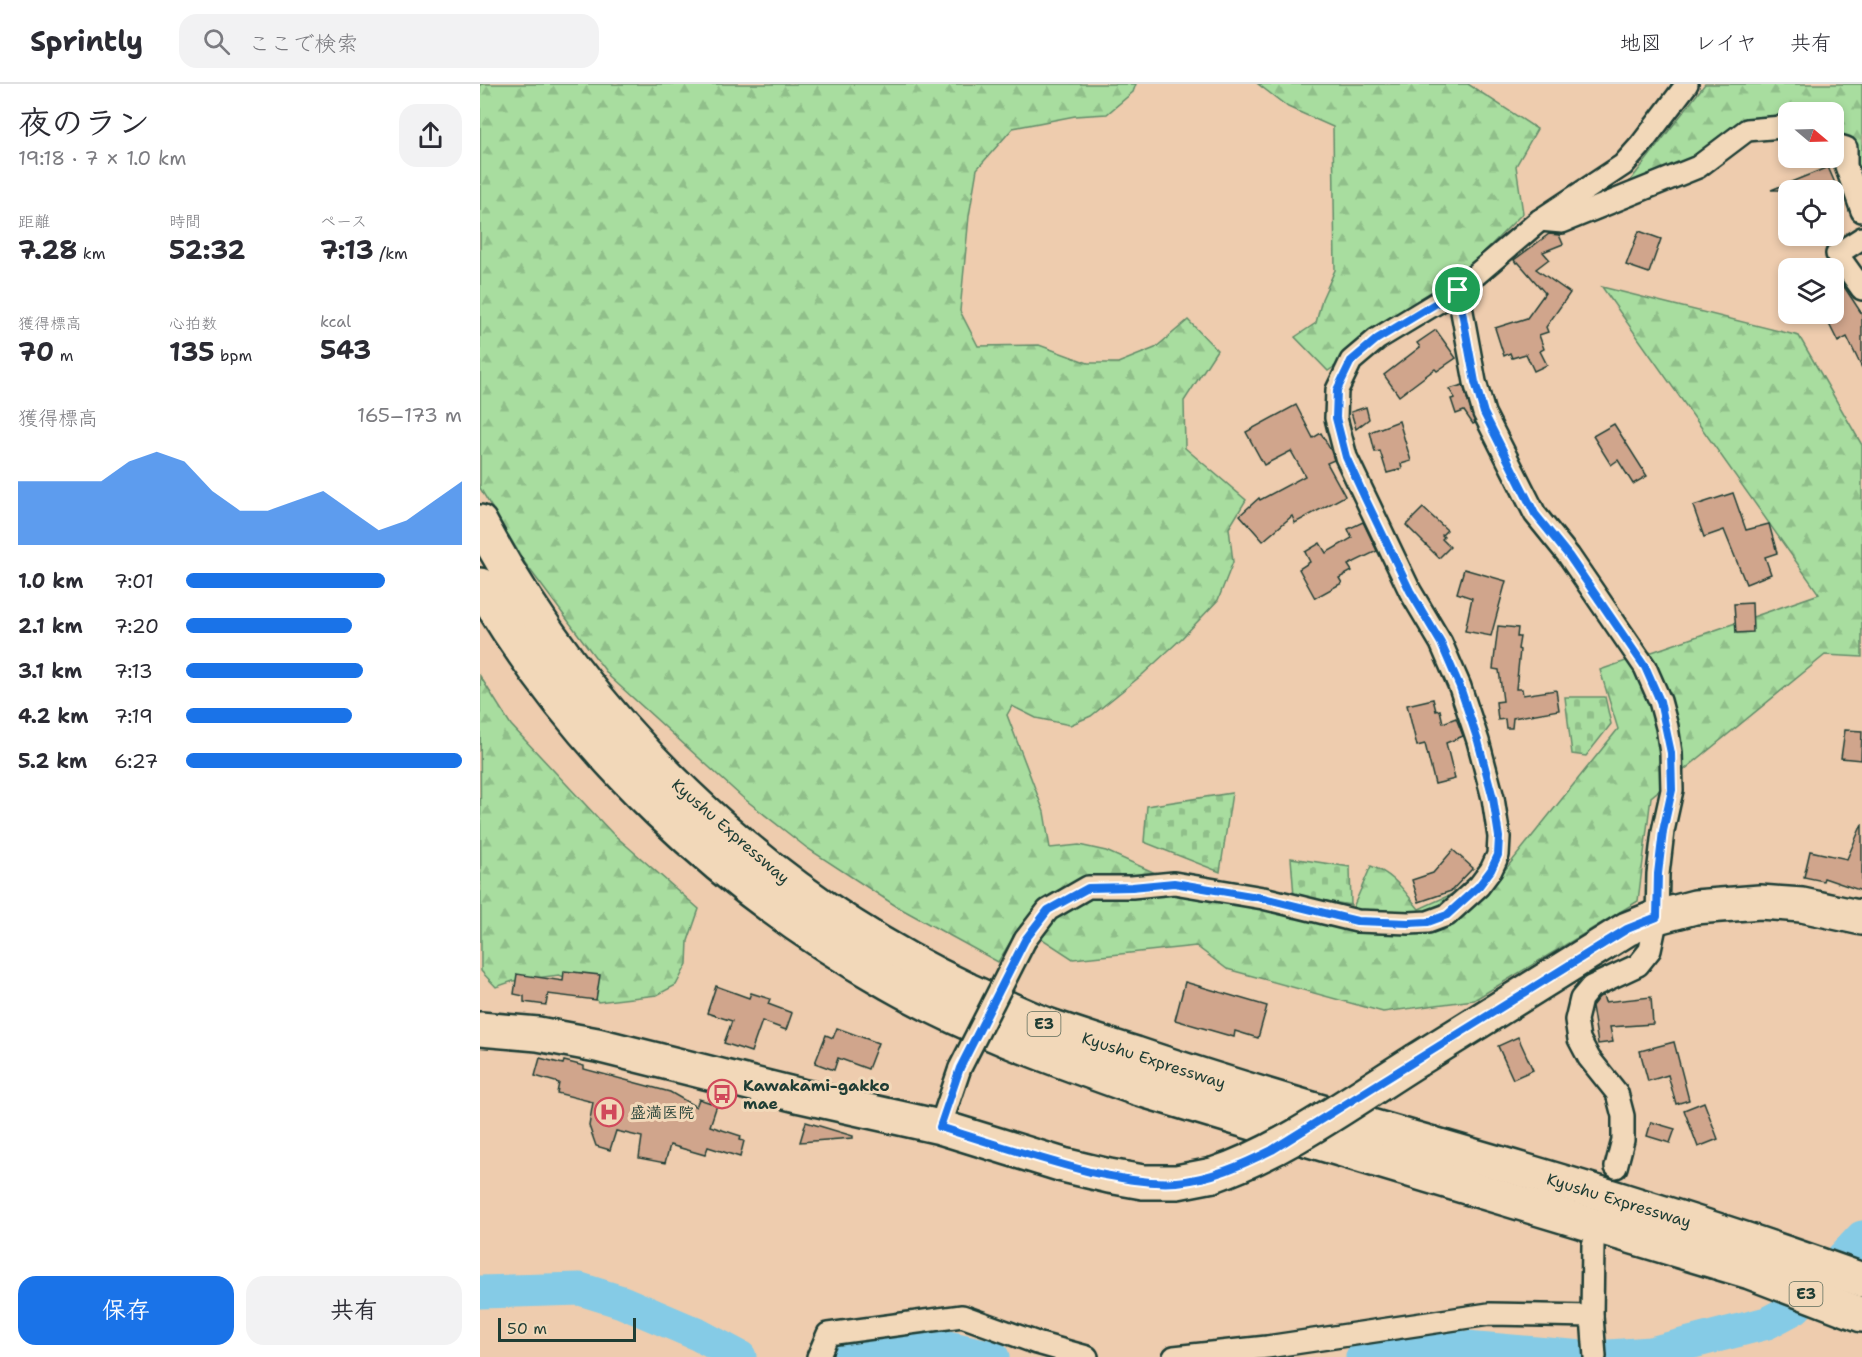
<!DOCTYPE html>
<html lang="ja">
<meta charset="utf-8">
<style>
:root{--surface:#fff;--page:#f2f2f3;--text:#2b2b33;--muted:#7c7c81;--line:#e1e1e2;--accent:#1a73e8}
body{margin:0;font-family:"Shantell Sans","Klee One",sans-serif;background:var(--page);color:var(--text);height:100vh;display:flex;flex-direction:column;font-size:22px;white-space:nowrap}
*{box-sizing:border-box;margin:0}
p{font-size:20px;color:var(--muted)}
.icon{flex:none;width:33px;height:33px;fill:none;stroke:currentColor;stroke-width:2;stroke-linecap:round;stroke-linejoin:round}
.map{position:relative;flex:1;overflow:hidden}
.sheet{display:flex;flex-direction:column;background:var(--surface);width:480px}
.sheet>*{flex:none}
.needle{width:39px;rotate:109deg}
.buttons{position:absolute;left:1298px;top:18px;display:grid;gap:12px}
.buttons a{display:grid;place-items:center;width:66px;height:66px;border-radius:12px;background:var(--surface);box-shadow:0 3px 9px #0003;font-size:30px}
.scale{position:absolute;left:18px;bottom:15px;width:138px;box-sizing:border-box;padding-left:6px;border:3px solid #1f3d34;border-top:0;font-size:16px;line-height:21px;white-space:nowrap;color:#1f3d34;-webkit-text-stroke:4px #f2d8b9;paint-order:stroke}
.pin{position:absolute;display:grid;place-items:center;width:51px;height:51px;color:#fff;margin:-26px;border:3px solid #fff;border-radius:50%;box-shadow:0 2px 6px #0007}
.round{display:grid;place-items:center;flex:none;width:63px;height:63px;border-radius:18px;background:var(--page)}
.head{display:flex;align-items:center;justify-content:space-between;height:102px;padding:0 18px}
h1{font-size:33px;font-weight:700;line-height:45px}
.metrics{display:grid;grid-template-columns:repeat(3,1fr);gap:9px;height:102px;padding:6px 18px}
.metrics div{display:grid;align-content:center}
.metrics b{font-size:26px;font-weight:700}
.metrics small{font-size:16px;font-weight:400}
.metrics p{font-size:16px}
.chart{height:168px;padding:12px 18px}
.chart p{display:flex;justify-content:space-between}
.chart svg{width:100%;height:108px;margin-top:6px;fill:var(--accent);opacity:.7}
.cta{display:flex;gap:12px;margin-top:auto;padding:12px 18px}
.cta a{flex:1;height:69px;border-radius:18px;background:var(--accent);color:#fff;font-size:24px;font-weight:700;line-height:69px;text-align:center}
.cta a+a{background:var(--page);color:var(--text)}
ul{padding:0 18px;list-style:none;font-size:20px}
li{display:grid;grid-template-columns:96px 72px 1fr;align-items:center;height:45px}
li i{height:15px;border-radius:8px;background:var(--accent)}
header{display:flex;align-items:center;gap:36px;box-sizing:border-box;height:84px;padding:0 30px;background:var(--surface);border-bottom:2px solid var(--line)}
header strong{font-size:28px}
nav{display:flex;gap:33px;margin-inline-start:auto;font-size:21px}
.search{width:420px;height:54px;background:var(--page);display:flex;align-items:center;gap:15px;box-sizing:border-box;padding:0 21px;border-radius:18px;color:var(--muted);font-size:22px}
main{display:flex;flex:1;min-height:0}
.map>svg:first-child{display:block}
.forest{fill:url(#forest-firs);stroke:#648d6a;stroke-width:1.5}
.cemetery{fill:url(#cemetery-stones);stroke:#648d6a;stroke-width:1.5}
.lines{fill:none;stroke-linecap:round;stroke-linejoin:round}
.river{stroke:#85cbe6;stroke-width:33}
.building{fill:#d0a58c;stroke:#1f3d34;stroke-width:1.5}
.minor-casing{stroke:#1f3d34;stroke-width:26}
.primary-casing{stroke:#1f3d34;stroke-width:38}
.motorway-casing{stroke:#1f3d34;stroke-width:38}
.minor{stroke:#f2d8b9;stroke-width:21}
.primary{stroke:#f2d8b9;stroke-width:33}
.motorway{stroke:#f2d8b9;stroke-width:33}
.minor-bridge-casing{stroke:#1f3d34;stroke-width:26;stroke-linecap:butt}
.primary-bridge-casing{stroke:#1f3d34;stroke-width:38;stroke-linecap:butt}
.minor-bridge{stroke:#f2d8b9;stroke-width:21}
.primary-bridge{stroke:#f2d8b9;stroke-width:33}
.route-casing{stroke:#fff;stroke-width:12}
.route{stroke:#1a73e8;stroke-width:8}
.labels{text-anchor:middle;stroke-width:6;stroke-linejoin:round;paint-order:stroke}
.shield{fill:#f2d8b9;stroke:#5e6c5c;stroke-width:1.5}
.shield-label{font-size:15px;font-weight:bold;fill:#1f3d34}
.street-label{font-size:16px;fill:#1f3d34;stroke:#f2d8b9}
.poi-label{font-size:16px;font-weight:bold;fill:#1f3d34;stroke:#f2d8b9;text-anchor:start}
</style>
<header>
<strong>Sprintly</strong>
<div class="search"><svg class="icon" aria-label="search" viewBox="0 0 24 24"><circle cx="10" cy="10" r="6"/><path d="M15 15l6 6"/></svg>ここで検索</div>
<nav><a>地図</a><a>レイヤ</a><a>共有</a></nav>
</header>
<main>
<section class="sheet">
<div class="head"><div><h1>夜のラン</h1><p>19:18 · 7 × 1.0 km</p></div><a class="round"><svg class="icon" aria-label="share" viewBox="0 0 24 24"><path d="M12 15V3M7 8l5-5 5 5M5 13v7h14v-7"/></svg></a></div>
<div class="metrics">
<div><p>距離</p><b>7.28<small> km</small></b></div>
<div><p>時間</p><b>52:32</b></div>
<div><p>ペース</p><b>7:13<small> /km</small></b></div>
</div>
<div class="metrics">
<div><p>獲得標高</p><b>70<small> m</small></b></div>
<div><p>心拍数</p><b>135<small> bpm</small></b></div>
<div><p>kcal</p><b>543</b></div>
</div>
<div class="chart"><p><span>獲得標高</span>165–173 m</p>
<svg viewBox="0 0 160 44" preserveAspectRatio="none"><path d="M0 44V18L10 18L20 18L30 18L40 10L50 6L60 10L70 22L80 30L90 30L100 26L110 22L120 30L130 38L140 34L150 26L160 18V44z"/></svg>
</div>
<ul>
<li><b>1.0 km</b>7:01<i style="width:72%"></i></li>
<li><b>2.1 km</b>7:20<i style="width:60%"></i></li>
<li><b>3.1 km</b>7:13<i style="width:64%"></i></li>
<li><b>4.2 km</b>7:19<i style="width:60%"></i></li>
<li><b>5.2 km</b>6:27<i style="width:100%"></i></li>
</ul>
<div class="cta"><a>保存</a><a>共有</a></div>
</section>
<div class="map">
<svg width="1382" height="1273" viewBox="0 0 1382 1273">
<defs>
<pattern id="forest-firs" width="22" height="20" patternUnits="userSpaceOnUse" patternTransform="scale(1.5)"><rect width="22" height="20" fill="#a8dd9f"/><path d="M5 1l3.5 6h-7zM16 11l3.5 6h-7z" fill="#90bf8a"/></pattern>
<pattern id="cemetery-stones" width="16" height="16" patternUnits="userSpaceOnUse" patternTransform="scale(1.5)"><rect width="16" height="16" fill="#a8dd9f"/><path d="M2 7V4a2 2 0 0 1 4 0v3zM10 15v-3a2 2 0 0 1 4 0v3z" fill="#90bf8a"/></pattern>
</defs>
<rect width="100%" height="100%" fill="#eeccae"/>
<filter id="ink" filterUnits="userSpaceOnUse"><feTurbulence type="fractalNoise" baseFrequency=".0167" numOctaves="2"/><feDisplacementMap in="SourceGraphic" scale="12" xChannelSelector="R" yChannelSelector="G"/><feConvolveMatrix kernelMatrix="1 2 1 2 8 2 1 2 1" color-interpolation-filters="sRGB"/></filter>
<g filter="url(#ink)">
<g class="forest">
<path d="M0,0h656l-3,8 -26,22 -32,2 -62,12 -36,41 -8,47 -9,95 18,35 61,-1 49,18h30l37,-15 33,-28 29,30 -33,51 1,47 61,52 -17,28 4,34 -15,38 -36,38 -40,37 -51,41 -21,9 -34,-7 -24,-12 -5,9 37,97 6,36 29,-3 27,6 112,50 130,18 23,-53c24,9 32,24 48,43l86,-39 113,-141 -18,-59 219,-76 -217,-307 197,49 63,109v212l-37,-2 -174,142 -13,104 -164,99 -91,12 -156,-43 -31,-23 -123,13 -52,-34 -23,37 -102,-56 -89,-58 -65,-51 -132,-120 -85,-114 -45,-75z"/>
<path d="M778,0h210l69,45 -21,37 7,47 -71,71 -124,87 -33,-34 21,-14 6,-24 13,-29 -2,-143 -45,-20z"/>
<path d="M1225,0h157v114l-18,-53 -8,-15h-3v-18h-45v10l-91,41 -66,25 -1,-7z"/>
<path d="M0,592l31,49 101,108 87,76 -11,32 -1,23 -11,21 -19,10 -59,7 -11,-17 -28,-10 -46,6 -17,6 -15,-16z"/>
</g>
<g class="cemetery">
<path d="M1085,613h40l6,27 -25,32 -14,-2z"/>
<path d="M752,709l-12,79 -76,-30 3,-36z"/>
<path d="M811,774l59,9 1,38 -57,-9z"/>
</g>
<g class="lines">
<g class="river">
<path d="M0,1208l100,-3 42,13 75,32 43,23"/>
<path d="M368,1273l91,-12 54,12"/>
<path d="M882,1273l104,-10 117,10"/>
<path d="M1115,1273l56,-4 116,-30 28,-15 67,-71"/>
</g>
</g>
<g class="building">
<path d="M1348,83l10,23h-67l40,-16z"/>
<path d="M1159,147l22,8 -12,34 -23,-8z"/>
<path d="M1069,150l10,1 4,9 -20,8 6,7 -13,10 34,24 -24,34 2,5 -9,3 5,14 -4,2 7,14 -13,6 -8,-17 -14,4 -2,-5 -6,3 -9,-28 32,-10 18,-25 -27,-31 -2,1 -2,-3z"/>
<path d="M1353,186l29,44v54l-15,-31 -9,5 -14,-28h9z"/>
<path d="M956,246l20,28 -19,13 -2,-2 -36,27 -15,-21 36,-28 -3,-4z"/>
<path d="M983,301l12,38 -2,1 -9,-13 -8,3 -5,-15 4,-1 -6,-9z"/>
<path d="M816,321l17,33 8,-5 10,18 3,9 -7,3 18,33 -50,27 -3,-7 -29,25 -23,-26 19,-17 1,2 45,-24 -14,-25 -27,14 -18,-33z"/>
<path d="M886,323l3,12 -13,10 -5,-17z"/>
<path d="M919,337l12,40 -10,3 1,5 -15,4 -7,-22 -5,1 -5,-20z"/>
<path d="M1134,340l33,52 -14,8 -15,-24 -7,5 -18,-29z"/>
<path d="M1253,409l13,37 23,-6 8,29 -12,4 6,17 -25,10 -22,-54 -20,7 -11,-31z"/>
<path d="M943,424l24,22 -5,5 2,2 -2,2 8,8 -11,11 -33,-33z"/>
<path d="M883,438l14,29 -29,14 4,6 -13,7 3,5 -27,15 -16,-29 11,-7 -5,-10 15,-9 6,10 26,-15 -4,-9z"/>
<path d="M984,485l42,12 -15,55 -26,-5 7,-33 -15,-5z"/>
<path d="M1272,519l1,29 -17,1 -2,-29z"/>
<path d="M1018,542l20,2 -1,9h3l-2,12 2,1 -4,39h6l1,6 33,-5 3,20 -46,8 -1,10h-6l-1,-9 -7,1 -2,-18 7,-1 -4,-31 -6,-1z"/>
<path d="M953,615l3,12 4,-1 3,13 13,-5 7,18 -17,7 9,36 -20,5 -10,-40 -8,2 -10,-41z"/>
<path d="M1365,646l17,1 -1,29 -20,-2z"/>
<path d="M1382,740v67l-38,-13 -1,3 -19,-4 6,-26 37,8z"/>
<path d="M973,766l20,18 -22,23 -32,11 -7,-22 21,-7z"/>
<path d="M84,887l36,4 -4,25 -48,-6 -2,11 -22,-3v-6l-10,-2 3,-20 46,7z"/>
<path d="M705,898l82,24 -9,32 -23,-7 -1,6 -59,-17z"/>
<path d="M236,902l33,12 2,-5 19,6 -2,5 24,9 -6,17 -24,-9 -11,31 -27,-9 8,-22 -25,-8z"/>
<path d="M1123,911l2,7 46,-5 2,27 -43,3 3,15 -15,2 -6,-38 7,-9z"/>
<path d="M357,944l41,15 -10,26 -30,-11 -4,12 -19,-7 11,-28 7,3z"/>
<path d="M1038,953l15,33 -20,9 -15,-33z"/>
<path d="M1194,958l15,58 -13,4 -8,-29 -20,6 -8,-30z"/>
<path d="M60,974l23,6 1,-3 20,5v3l86,23 26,15 3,-8 18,6 -7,21 31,10 -1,4 4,1 -4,16 -32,-10 -3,8 -35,-10 -5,18 -26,-5 3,-21 -26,-6 -6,19 -14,-4 -7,-20 4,-24 -36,-9 2,-10 -24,-7z"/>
<path d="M1224,1018l14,37 -20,8 -14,-37z"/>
<path d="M326,1038l47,14v2l-53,4z"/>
<path d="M1171,1038l24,7 -5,14 -23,-7z"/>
</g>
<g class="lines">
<g class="minor-casing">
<g id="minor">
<path d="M1353,60l13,4v18l16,45"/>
<path d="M1060,136l22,2 136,-55 49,-37 35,-3 6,2"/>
<path d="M1382,154l-25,16 25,35"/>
<path d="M978,206l17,92 9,31 51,101 34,42 76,111 15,34 7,26 4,26 1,37 -9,41 -5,43 -1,43 -7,33 -12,15 -47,22 -10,12 -5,21 3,19 10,19 28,35 6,23v24l-7,27"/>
<path d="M545,856l23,-30 40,-23h44l42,-4 89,15 94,23 52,2 19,-1 19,-7 32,-29 12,-16 7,-15 1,-18 -6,-39 -15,-57 -18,-54 -19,-44 -31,-52 -64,-134 -10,-39 1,-28 14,-29 26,-22 81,-49 82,-70 83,-55 17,-19 47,-62"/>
<path d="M460,1043l20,-59"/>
<path d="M1113,1161l-1,71 3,41"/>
<path d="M338,1273l10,-23 134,-18 75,27 50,14"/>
<path d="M694,1273l93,-10 222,-33 103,2"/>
</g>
</g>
<g class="primary-casing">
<g id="primary">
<path d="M0,945l58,5 59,11 204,51 139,31 123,38 46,11 34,6h34l36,-7"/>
<path d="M937,976l210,-131 30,-12 38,-10 65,-5 42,3 60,13"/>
</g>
</g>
<g class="motorway-casing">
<g id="motorway">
<path d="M0,438c108,202 281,370 488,468 27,12 54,26 82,36 29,10 57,19 86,28 80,27 161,51 242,74 163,47 325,94 484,152"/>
<path d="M0,501c97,166 243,304 409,398 78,45 163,75 247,105l614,184 112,43"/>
</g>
</g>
<use href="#minor" class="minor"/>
<use href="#primary" class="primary"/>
<use href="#motorway" class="motorway"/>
<g class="minor-bridge-casing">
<path id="minor-bridge" d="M480,984l65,-128"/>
</g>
<g class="primary-bridge-casing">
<path id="primary-bridge" d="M733,1091c71,-24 140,-75 204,-115"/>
</g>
<use href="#minor-bridge" class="minor-bridge"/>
<use href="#primary-bridge" class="primary-bridge"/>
</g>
</g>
<g class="lines" filter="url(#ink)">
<g class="route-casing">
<path id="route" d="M978,206l17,92 9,31 51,101 34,42 76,111 15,34 11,52 1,37 -9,41 -5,43 -1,43 -30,12 -355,221c-30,15 -61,29 -95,32 -30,2 -58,-4 -87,-10 -50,-13 -100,-29 -150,-45l20,-59 65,-128 23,-30 40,-22 44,-1 42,-4 89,15 94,23 52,2 19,-1 19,-7 32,-29 12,-16 7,-15 1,-18 -6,-39 -15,-57 -18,-54 -19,-44 -31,-52 -45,-93 -19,-41 -10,-39 1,-28 14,-29 26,-22z"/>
</g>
<use href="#route" class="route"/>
</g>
<defs>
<g id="bus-ring" transform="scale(1.5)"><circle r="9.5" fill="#f2d8b9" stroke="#d1495b" stroke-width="1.5"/><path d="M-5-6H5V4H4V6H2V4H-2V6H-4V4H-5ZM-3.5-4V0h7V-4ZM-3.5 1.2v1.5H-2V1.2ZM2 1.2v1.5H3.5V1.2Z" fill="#d1495b"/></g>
<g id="hospital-ring" transform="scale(1.5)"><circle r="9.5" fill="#f2d8b9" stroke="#d1495b" stroke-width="1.5"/><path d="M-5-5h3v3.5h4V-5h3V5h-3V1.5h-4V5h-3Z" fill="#d1495b"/></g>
</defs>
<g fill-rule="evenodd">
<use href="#bus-ring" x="242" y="1010"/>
<use href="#hospital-ring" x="129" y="1028"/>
</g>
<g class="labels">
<g class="shield">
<rect x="547.5" y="928" width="33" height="24" rx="4.5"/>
<rect x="1309.5" y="1198" width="33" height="24" rx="4.5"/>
</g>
<g class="shield-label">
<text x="564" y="945">E3</text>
<text x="1326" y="1215">E3</text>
</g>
<g class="street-label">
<text transform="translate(251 747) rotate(41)" y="6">Kyushu Expressway</text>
<text transform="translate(674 976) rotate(18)" y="6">Kyushu Expressway</text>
<text transform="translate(1139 1116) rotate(17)" y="6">Kyushu Expressway</text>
</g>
<g class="poi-label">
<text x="263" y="1007">Kawakami-gakko<tspan x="263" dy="18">mae</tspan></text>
<text x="150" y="1034">盛満医院</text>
</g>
</g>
</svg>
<div class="buttons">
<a><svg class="needle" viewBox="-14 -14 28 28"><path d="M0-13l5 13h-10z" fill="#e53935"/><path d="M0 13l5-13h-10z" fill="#7c7c81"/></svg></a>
<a><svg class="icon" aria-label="locate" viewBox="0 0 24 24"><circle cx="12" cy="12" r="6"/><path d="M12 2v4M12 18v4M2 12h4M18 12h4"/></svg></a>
<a><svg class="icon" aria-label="layers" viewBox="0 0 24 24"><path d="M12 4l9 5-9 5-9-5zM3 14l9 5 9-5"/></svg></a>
</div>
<div class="scale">50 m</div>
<div class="pin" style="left:978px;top:206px;background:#1e9e55"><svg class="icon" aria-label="arrive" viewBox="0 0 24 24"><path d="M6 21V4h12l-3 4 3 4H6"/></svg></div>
</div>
</main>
